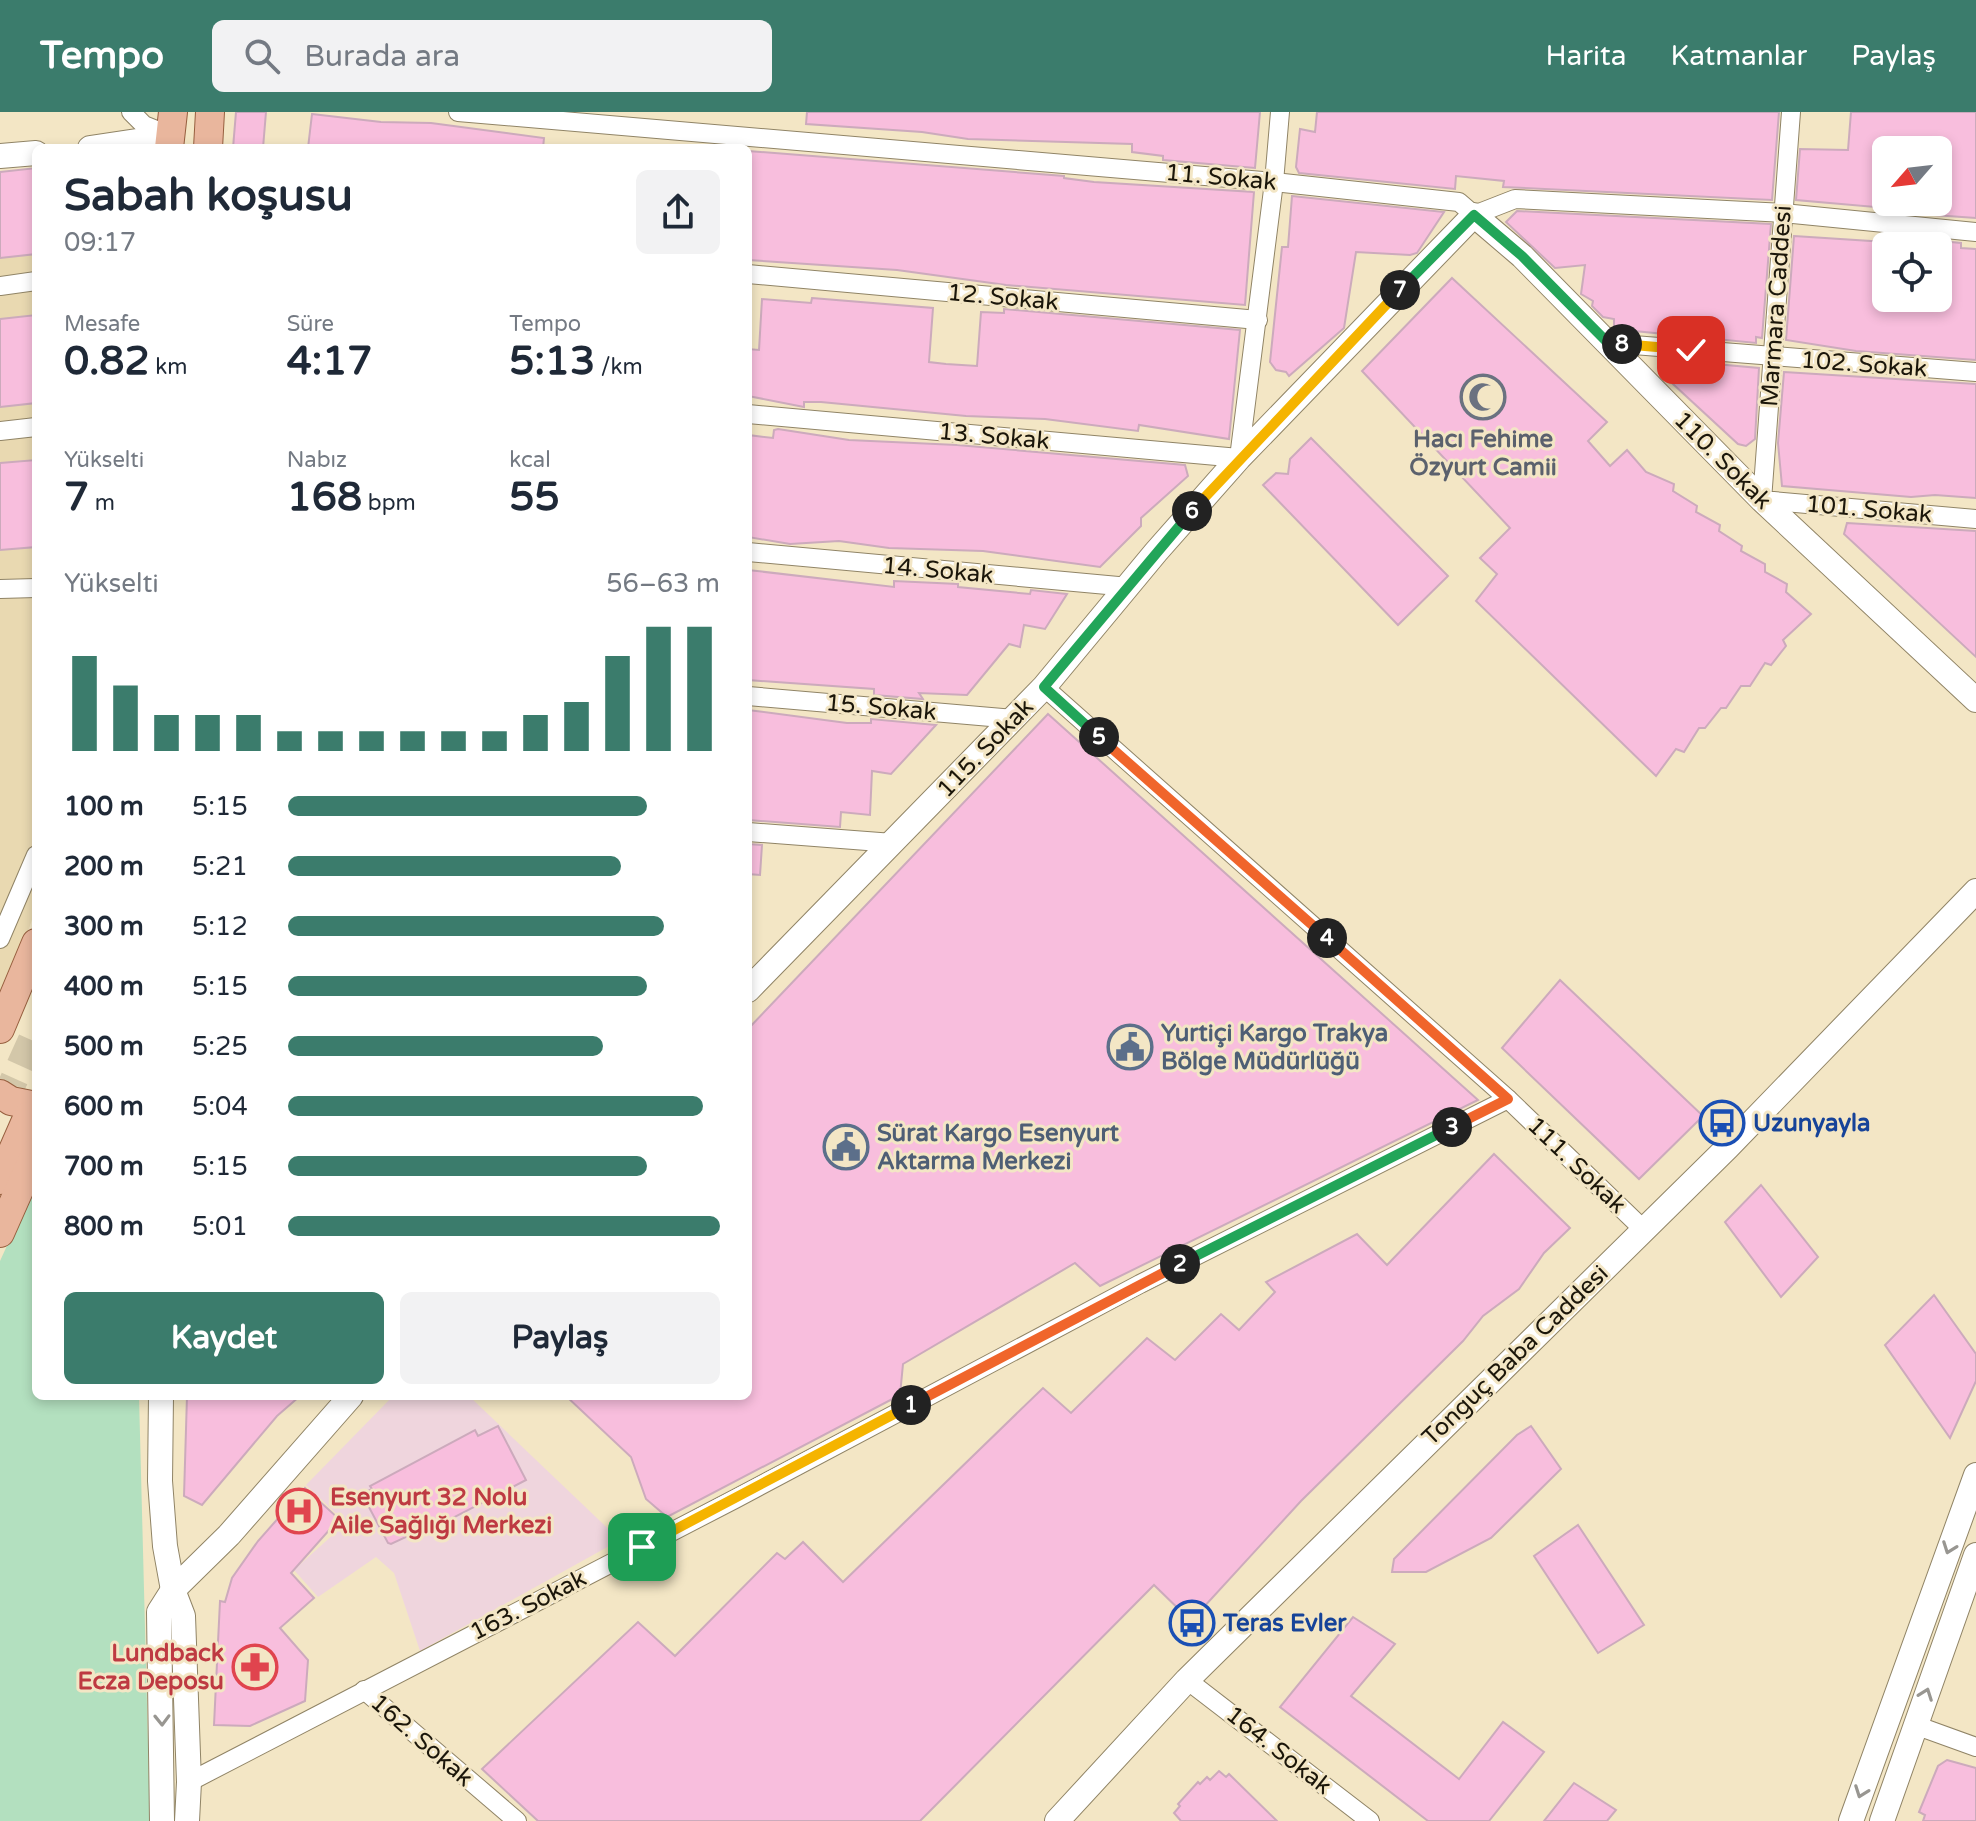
<!DOCTYPE html>
<html lang="tr">
<meta charset="utf-8">
<style>
:root{--surface:#fff;--page:#f2f2f3;--text:#1f2937;--muted:#747a83;--accent:#3b7c6c}
body{margin:0;font-family:"Varela Round",sans-serif;background:var(--page);color:var(--text);height:100vh;display:flex;flex-direction:column;font-size:30px;white-space:nowrap}
*{box-sizing:border-box;margin:0}
p{font-size:26px;color:var(--muted)}
.icon{flex:none;width:44px;height:44px;fill:none;stroke:currentColor;stroke-width:2;stroke-linecap:round;stroke-linejoin:round}
.map{position:relative;flex:1;overflow:hidden}
.sheet{position:absolute;left:32px;top:32px;width:720px;height:1256px;display:flex;flex-direction:column;background:var(--surface);border-radius:12px;box-shadow:0 4px 12px #0003}
.sheet>*{flex:none}
.needle{width:52px;rotate:242deg}
.controls{position:absolute;left:1872px;top:24px;display:grid;gap:16px}
.controls a{display:grid;place-items:center;width:80px;height:80px;border-radius:12px;background:var(--surface);box-shadow:0 4px 12px #0003;font-size:40px}
.pin{position:absolute;display:grid;place-items:center;width:68px;height:68px;color:#fff;margin:-34px;border-radius:16px;box-shadow:0 4px 12px #0006}
.km{position:absolute;width:40px;height:40px;margin:-20px;border-radius:50%;background:#222;color:#fff;font-size:22px;line-height:40px;text-align:center}
.round{display:grid;place-items:center;flex:none;width:84px;height:84px;border-radius:12px;background:var(--page)}
.summary{display:flex;align-items:center;justify-content:space-between;height:136px;padding:0 32px}
h1{font-size:44px;font-weight:800;line-height:60px}
.metrics{display:grid;grid-template-columns:repeat(3,1fr);gap:12px;height:136px;padding:8px 32px}
.metrics div{display:grid;align-content:center}
.metrics b{font-size:40px;font-weight:800}
.metrics small{font-size:22px;font-weight:400}
.metrics p{font-size:22px}
.chart{height:224px;padding:16px 32px}
.chart p{display:flex;justify-content:space-between}
.chart svg{width:100%;height:144px;margin-top:8px;stroke:var(--accent);stroke-width:6}
.primary-button{display:flex;gap:16px;margin-top:auto;padding:16px 32px}
.primary-button a{flex:1;height:92px;border-radius:12px;background:var(--accent);color:#fff;font-size:32px;font-weight:800;line-height:92px;text-align:center}
.primary-button a+a{background:var(--page);color:var(--text)}
ul{padding:0 32px;list-style:none;font-size:26px}
li{display:grid;grid-template-columns:128px 96px 1fr;align-items:center;height:60px}
li i{height:20px;border-radius:10px;background:var(--accent)}
header{display:flex;align-items:center;gap:48px;box-sizing:border-box;height:112px;padding:0 40px;background:var(--accent);color:#fff}
header strong{font-size:38px}
nav{display:flex;gap:44px;margin-inline-start:auto;font-size:28px}
.search{width:560px;height:72px;background:var(--page);display:flex;align-items:center;gap:20px;box-sizing:border-box;padding:0 28px;border-radius:12px;color:var(--muted);font-size:30px}
.map>svg:first-child{display:block}
.built{fill:#e9d9b1}
.education{fill:#efd5dd}
.green{fill:#b3e0bf}
.building{fill:#f8bedd;stroke:#ccaabc;stroke-width:2}
.lines{fill:none;stroke-linecap:round;stroke-linejoin:round}
.primary-tunnel{stroke:#d3c7a9;stroke-width:28;stroke-dasharray:28 14;stroke-linecap:butt}
.street-casing{stroke:#908466;stroke-width:20}
.secondary-casing{stroke:#908466;stroke-width:26}
.primary-casing{stroke:#975f3f;stroke-width:30}
.street{stroke:#fff;stroke-width:18}
.secondary{stroke:#fff;stroke-width:24}
.primary{stroke:#e9b69d;stroke-width:28}
.oneway{stroke:#989691}
.split-1-casing{stroke:#fff;stroke-width:16}
.split-2-casing{stroke:#fff;stroke-width:16}
.split-3-casing{stroke:#fff;stroke-width:16}
.split-4-casing{stroke:#fff;stroke-width:16}
.split-5-casing{stroke:#fff;stroke-width:16}
.split-6-casing{stroke:#fff;stroke-width:16}
.split-7-casing{stroke:#fff;stroke-width:16}
.split-8-casing{stroke:#fff;stroke-width:16}
.split-9-casing{stroke:#fff;stroke-width:16}
.split-1{stroke:#f5b400;stroke-width:10}
.split-2{stroke:#f0652b;stroke-width:10}
.split-3{stroke:#22a559;stroke-width:10}
.split-4{stroke:#f0652b;stroke-width:10}
.split-5{stroke:#f0652b;stroke-width:10}
.split-6{stroke:#22a559;stroke-width:10}
.split-7{stroke:#f5b400;stroke-width:10}
.split-8{stroke:#22a559;stroke-width:10}
.split-9{stroke:#f5b400;stroke-width:10}
.labels{text-anchor:middle;stroke-width:6;stroke-linejoin:round;paint-order:stroke}
.street-label{font-size:24px;fill:#1b160a;stroke:#f3e6c5}
.worship-label{font-size:24px;font-weight:bold;fill:#5b616d;stroke:#f3e6c5}
.service-label{font-size:24px;font-weight:bold;fill:#4e5e75;stroke:#f3e6c5;text-anchor:start}
.transit-label{font-size:24px;font-weight:bold;fill:#164399;stroke:#f3e6c5;text-anchor:start}
.health-label{font-size:24px;font-weight:bold;fill:#be3a42;stroke:#f3e6c5;text-anchor:start}
</style>
<header>
<strong>Tempo</strong>
<div class="search"><svg class="icon" aria-label="search" viewBox="0 0 24 24"><circle cx="10" cy="10" r="6"/><path d="M15 15l6 6"/></svg>Burada ara</div>
<nav><a>Harita</a><a>Katmanlar</a><a>Paylaş</a></nav>
</header>
<div class="map">
<svg width="1976" height="1709" viewBox="0 0 1976 1709">
<rect width="100%" height="100%" fill="#f3e6c5"/>
<path class="built" d="M36,64v731l-19,59 -17,30v-816z"/>
<path class="education" d="M393,1284h76l151,144 -200,111 -26,-78 -18,-16 -58,40 -24,-27 52,-47 -40,-38z"/>
<path class="green" d="M36,1070v214h103l11,425h-150v-560z"/>
<g class="building">
<path d="M236,0h30l-3,36h-30z"/>
<path d="M807,0h453l-5,56 -92,-8v-4l-31,-4v-8l-164,-5 -46,-7 -116,-8z"/>
<path d="M1317,0h462l-7,88 -269,-13 1,-6 -48,-5 -1,13 -156,-16 -3,-6 4,-38 15,3z"/>
<path d="M1851,0h125v106l-84,-6 1,-10h45v-52h-52v58l-90,-8 4,-51 48,1z"/>
<path d="M312,2l69,8 50,1 113,15 -1,10h-235z"/>
<path d="M748,39l316,25v2l30,4 160,10 -9,113 -239,-20 -109,-15 -149,-10z"/>
<path d="M36,56v86l-36,4v-86z"/>
<path d="M1292,84l152,16 -27,41 -7,2 -54,-3 -12,76 -55,48 -3,-4 -10,-2 -6,-8 12,-115h6z"/>
<path d="M1517,99l254,13 -9,114 -6,-1v6l-142,-14v-10l-11,-2 -11,-11 1,-5 -12,-7 4,-29 -30,3 -49,-46z"/>
<path d="M1794,124l92,6v59l52,5v-60h-50l1,-10 72,7v5l15,1v111l-120,-9 -70,-11z"/>
<path d="M1452,166l155,144 -19,19 22,25 17,-16 19,22 28,12 -1,7 24,15 -1,6 24,13 -1,6 23,15 -1,5 24,13v8l22,12 -1,8 25,22 -28,26 3,6 -15,19 -6,-2 -15,23h-9l-15,22h-5l-16,20h-6l-15,24 -8,-3 -20,27 -180,-175 21,-27 -17,-16 30,-30 -148,-157z"/>
<path d="M812,186l121,10 -4,54 17,2 31,2 4,-54 23,1v-4l236,21 -11,109 -90,-14 -1,6 -93,-12 -79,-3 -145,-14h-17v5l-56,-11v-47l11,1 3,-51 49,4z"/>
<path d="M36,203v88l-36,4v-88z"/>
<path d="M1660,247l99,9 -4,71 -9,7 -8,-2 -78,-72z"/>
<path d="M1784,260l192,12v114l-41,-3 -24,2 -129,-11 -4,-43z"/>
<path d="M778,317l71,11 108,5 228,20 3,11 -47,42v8l-41,41 -117,-16 -94,-3 -50,-7 -49,3 -42,-7v-102l25,3 1,-8z"/>
<path d="M1311,326l137,138 -50,49 -135,-140 13,-12 12,1 2,-15z"/>
<path d="M36,348v87l-36,3v-87z"/>
<path d="M1847,411l129,8v126l-132,-123z"/>
<path d="M748,458l146,17v-6l64,3v3l72,7 1,-4 36,4 -22,35 -21,-4 -4,22 -11,-3 -42,51 -48,-2 4,6 -49,-4v-6l-126,-9z"/>
<path d="M748,598l99,13h24v-4l65,6 -45,49 -19,-3 -2,44 -29,-3 -1,15 -92,-7z"/>
<path d="M1048,602l430,386 -378,186 -25,-23 -172,101 -3,31 -233,122 -21,-18 -15,-42 -65,-61h182v-367z"/>
<path d="M748,732l14,1 -2,30 -12,-1z"/>
<path d="M1560,868l143,136 -64,63 -137,-131z"/>
<path d="M1494,1042l76,74 -26,25 -25,36 -36,27 -20,25 -162,160 -110,120 -37,-36 -234,236h-382l-56,-52 156,-147 37,34 102,-103 8,6 18,-17 40,40 200,-194 28,25 76,-75 28,22 46,-46 18,16 36,-38 -9,-10 91,-48 30,31z"/>
<path d="M1761,1073l57,72 -37,40 -56,-75z"/>
<path d="M1934,1183l42,59v27l-26,57 -65,-93z"/>
<path d="M187,1284h113l-23,20 -75,89 -18,-9z"/>
<path d="M498,1314l28,54 -114,59 -2,-4 -19,9 -3,-1 -26,-49 10,-5 -2,-3 105,-56 3,6z"/>
<path d="M1531,1314l30,43 -70,69 -65,34h-34l2,-13 123,-124z"/>
<path d="M305,1376l34,31 -48,54 23,25 -34,30 28,32 -3,41 -55,25 -36,-1 6,-124 5,1 7,-24 26,-37z"/>
<path d="M1578,1413l66,100 -46,28 -64,-97z"/>
<path d="M1353,1505l42,27 -44,52 108,83 44,-57 41,30 -55,69h-61l-148,-114z"/>
<path d="M1947,1648l29,8v53h-53l2,-6 -6,-3 19,-46z"/>
<path d="M1219,1659l7,6 3,-3 48,47h-96l-7,-8 6,-7 -2,-2 20,-22 2,2 7,-7 3,3z"/>
<path d="M1574,1671l42,27 -9,11h-63z"/>
</g>
<g class="lines">
<path class="primary-tunnel" d="M3,992l33,-73"/>
<g class="street-casing">
<g id="street">
<path d="M131,0l13,13 25,10"/>
<path d="M458,0l816,70 185,20 15,13 41,-16 268,14 193,19"/>
<path d="M1791,0l-29,388 214,19"/>
<path d="M748,162l510,46"/>
<path d="M0,174l36,-5"/>
<path d="M1608,231l368,29"/>
<path d="M748,302l491,44 35,-276 6,-70"/>
<path d="M0,319l36,-4"/>
<path d="M748,440l381,35"/>
<path d="M0,477l36,-1"/>
<path d="M1044,575l464,412 135,130"/>
<path d="M748,584l266,23"/>
<path d="M748,720l145,11"/>
<path d="M0,827l36,-84"/>
<path d="M1187,1568l183,141"/>
<path d="M364,1578l153,131"/>
<path d="M1915,1613l61,22"/>
<path d="M189,1670l546,-283 405,-215 368,-185"/>
</g>
</g>
<g class="secondary-casing">
<g id="secondary">
<path d="M90,36l80,-12"/>
<path d="M0,44l36,-3"/>
<path d="M748,878l296,-303 112,-135 83,-94 235,-243 48,41 240,244 214,200"/>
<path d="M161,1284l-1,85 5,65 8,44 10,26 6,166 -2,39"/>
<path d="M162,1709l-3,-209 14,-22 56,-55 122,-139"/>
<path d="M1057,1709l130,-141 541,-533 248,-256"/>
<path d="M1851,1709l125,-346"/>
<path d="M1882,1709l94,-266"/>
</g>
</g>
<g class="primary-casing">
<g id="primary">
<path d="M169,36l4,-36"/>
<path d="M208,36l2,-36"/>
<path d="M0,917l36,-86"/>
<path d="M0,982l11,7 25,5"/>
<path d="M0,1068l28,-64"/>
<path d="M0,1121l36,-81"/>
</g>
</g>
<use href="#street" class="street"/>
<use href="#secondary" class="secondary"/>
<use href="#primary" class="primary"/>
</g>
<defs><path id="oneway-chevron" d="M-2-3.5L2.5 0L-2 3.5" fill="none" stroke-width="1.6" stroke-linecap="round" stroke-linejoin="round" transform="scale(2)"/></defs>
<g class="oneway">
<use href="#oneway-chevron" transform="translate(1949 1436) rotate(110)"/>
<use href="#oneway-chevron" transform="translate(1926 1582) rotate(-70)"/>
<use href="#oneway-chevron" transform="translate(162 1608) rotate(89)"/>
<use href="#oneway-chevron" transform="translate(1861 1680) rotate(110)"/>
</g>
<g class="lines">
<g class="split-1-casing">
<path id="split-1" d="M642,1435l269,-142"/>
</g>
<g class="split-2-casing">
<path id="split-2" d="M911,1293l269,-141"/>
</g>
<g class="split-3-casing">
<path id="split-3" d="M1180,1152l272,-137"/>
</g>
<g class="split-4-casing">
<path id="split-4" d="M1327,826l181,161 -56,28"/>
</g>
<g class="split-5-casing">
<path id="split-5" d="M1099,625l228,201"/>
</g>
<g class="split-6-casing">
<path id="split-6" d="M1099,625l-55,-50 148,-176"/>
</g>
<g class="split-7-casing">
<path id="split-7" d="M1192,399l208,-221"/>
</g>
<g class="split-8-casing">
<path id="split-8" d="M1400,178l74,-75 48,41 86,87 14,1"/>
</g>
<g class="split-9-casing">
<path id="split-9" d="M1622,232l69,6"/>
</g>
<use href="#split-1" class="split-1"/>
<use href="#split-2" class="split-2"/>
<use href="#split-3" class="split-3"/>
<use href="#split-4" class="split-4"/>
<use href="#split-5" class="split-5"/>
<use href="#split-6" class="split-6"/>
<use href="#split-7" class="split-7"/>
<use href="#split-8" class="split-8"/>
<use href="#split-9" class="split-9"/>
</g>
<defs>
<g id="mosque-ring" transform="scale(2.3)"><circle r="9.5" fill="#f3e6c5" stroke="#6b7280" stroke-width="1.5"/><path d="M3.5-4.9A6 6 0 1 0 3.5 4.9A5 5 0 1 1 3.5-4.9Z" fill="#6b7280"/></g>
<g id="civic-ring" transform="scale(2.3)"><circle r="9.5" fill="#f3e6c5" stroke="#5c6f8a" stroke-width="1.5"/><path d="M-.6-6.5H3V-4.5H.6V-3L4-1V1h2V6H-6V1h2V-1L-.6-3ZM-1.2 2.5V6h2.4V2.5Z" fill="#5c6f8a"/></g>
<g id="bus-ring" transform="scale(2.3)"><circle r="9.5" fill="#f3e6c5" stroke="#1a4fb4" stroke-width="1.5"/><path d="M-5-6H5V4H4V6H2V4H-2V6H-4V4H-5ZM-3.5-4V0h7V-4ZM-3.5 1.2v1.5H-2V1.2ZM2 1.2v1.5H3.5V1.2Z" fill="#1a4fb4"/></g>
<g id="hospital-ring" transform="scale(2.3)"><circle r="9.5" fill="#f3e6c5" stroke="#e0444e" stroke-width="1.5"/><path d="M-5-5h3v3.5h4V-5h3V5h-3V1.5h-4V5h-3Z" fill="#e0444e"/></g>
<g id="pharmacy-ring" transform="scale(2.3)"><circle r="9.5" fill="#f3e6c5" stroke="#e0444e" stroke-width="1.5"/><path d="M-2-6h4v4h4v4h-4v4h-4v-4h-4v-4h4Z" fill="#e0444e"/></g>
</defs>
<g fill-rule="evenodd">
<use href="#mosque-ring" x="1483" y="285"/>
<use href="#civic-ring" x="1130" y="935"/>
<use href="#bus-ring" x="1722" y="1011"/>
<use href="#civic-ring" x="846" y="1035"/>
<use href="#hospital-ring" x="299" y="1399"/>
<use href="#bus-ring" x="1192" y="1511"/>
<use href="#pharmacy-ring" x="255" y="1555"/>
</g>
<g class="labels">
<g class="street-label">
<text transform="translate(1221 65) rotate(5)" y="8">11. Sokak</text>
<text transform="translate(1003 185) rotate(5)" y="8">12. Sokak</text>
<text transform="translate(1776 194) rotate(-86)" y="8">Marmara Caddesi</text>
<text transform="translate(1864 252) rotate(4)" y="8">102. Sokak</text>
<text transform="translate(994 324) rotate(5)" y="8">13. Sokak</text>
<text transform="translate(1723 348) rotate(45)" y="8">110. Sokak</text>
<text transform="translate(1869 397) rotate(5)" y="8">101. Sokak</text>
<text transform="translate(938 458) rotate(5)" y="8">14. Sokak</text>
<text transform="translate(881 595) rotate(5)" y="8">15. Sokak</text>
<text transform="translate(985 636) rotate(-46)" y="8">115. Sokak</text>
<text transform="translate(1577 1053) rotate(44)" y="8">111. Sokak</text>
<text transform="translate(1515 1243) rotate(-44)" y="8">Tonguç Baba Caddesi</text>
<text transform="translate(528 1493) rotate(-27)" y="8">163. Sokak</text>
<text transform="translate(422 1628) rotate(41)" y="8">162. Sokak</text>
<text transform="translate(1279 1638) rotate(38)" y="8">164. Sokak</text>
</g>
<g class="worship-label">
<text x="1483" y="335">Hacı Fehime<tspan x="1483" dy="28">Özyurt Camii</tspan></text>
</g>
<g class="service-label">
<text x="1161" y="929">Yurtiçi Kargo Trakya<tspan x="1161" dy="28">Bölge Müdürlüğü</tspan></text>
<text x="877" y="1029">Sürat Kargo Esenyurt<tspan x="877" dy="28">Aktarma Merkezi</tspan></text>
</g>
<g class="transit-label">
<text x="1753" y="1019">Uzunyayla</text>
<text x="1223" y="1519">Teras Evler</text>
</g>
<g class="health-label">
<text x="330" y="1393">Esenyurt 32 Nolu<tspan x="330" dy="28">Aile Sağlığı Merkezi</tspan></text>
<text x="224" y="1549" text-anchor="end">Lundback<tspan x="224" dy="28">Ecza Deposu</tspan></text>
</g>
</g>
</svg>
<div class="controls">
<a><svg class="needle" viewBox="-14 -14 28 28"><path d="M0-13l5 13h-10z" fill="#e53935"/><path d="M0 13l5-13h-10z" fill="#747a83"/></svg></a>
<a><svg class="icon" aria-label="locate" viewBox="0 0 24 24"><circle cx="12" cy="12" r="6"/><path d="M12 2v4M12 18v4M2 12h4M18 12h4"/></svg></a>
</div>
<div class="pin" style="left:642px;top:1435px;background:#1e9e55"><svg class="icon" aria-label="arrive" viewBox="0 0 24 24"><path d="M6 21V4h12l-3 4 3 4H6"/></svg></div>
<div class="pin" style="left:1691px;top:238px;background:#d93025"><svg class="icon" aria-label="check" viewBox="0 0 24 24"><path d="M5 12l5 5 9-10"/></svg></div>
<b class="km" style="left:911px;top:1293px">1</b>
<b class="km" style="left:1180px;top:1152px">2</b>
<b class="km" style="left:1452px;top:1015px">3</b>
<b class="km" style="left:1327px;top:826px">4</b>
<b class="km" style="left:1099px;top:625px">5</b>
<b class="km" style="left:1192px;top:399px">6</b>
<b class="km" style="left:1400px;top:178px">7</b>
<b class="km" style="left:1622px;top:232px">8</b>
<section class="sheet">
<div class="summary"><div><h1>Sabah koşusu</h1><p>09:17</p></div><a class="round"><svg class="icon" aria-label="share" viewBox="0 0 24 24"><path d="M12 15V3M7 8l5-5 5 5M5 13v7h14v-7"/></svg></a></div>
<div class="metrics">
<div><p>Mesafe</p><b>0.82<small> km</small></b></div>
<div><p>Süre</p><b>4:17</b></div>
<div><p>Tempo</p><b>5:13<small> /km</small></b></div>
</div>
<div class="metrics">
<div><p>Yükselti</p><b>7<small> m</small></b></div>
<div><p>Nabız</p><b>168<small> bpm</small></b></div>
<div><p>kcal</p><b>55</b></div>
</div>
<div class="chart"><p><span>Yükselti</span>56–63 m</p>
<svg viewBox="0 0 160 44" preserveAspectRatio="none"><path d="M5 44V15M15 44V24M25 44V33M35 44V33M45 44V33M55 44V38M65 44V38M75 44V38M85 44V38M95 44V38M105 44V38M115 44V33M125 44V29M135 44V15M145 44V6M155 44V6"/></svg>
</div>
<ul>
<li><b>100 m</b>5:15<i style="width:83%"></i></li>
<li><b>200 m</b>5:21<i style="width:77%"></i></li>
<li><b>300 m</b>5:12<i style="width:87%"></i></li>
<li><b>400 m</b>5:15<i style="width:83%"></i></li>
<li><b>500 m</b>5:25<i style="width:73%"></i></li>
<li><b>600 m</b>5:04<i style="width:96%"></i></li>
<li><b>700 m</b>5:15<i style="width:83%"></i></li>
<li><b>800 m</b>5:01<i style="width:100%"></i></li>
</ul>
<div class="primary-button"><a>Kaydet</a><a>Paylaş</a></div>
</section>
</div>
